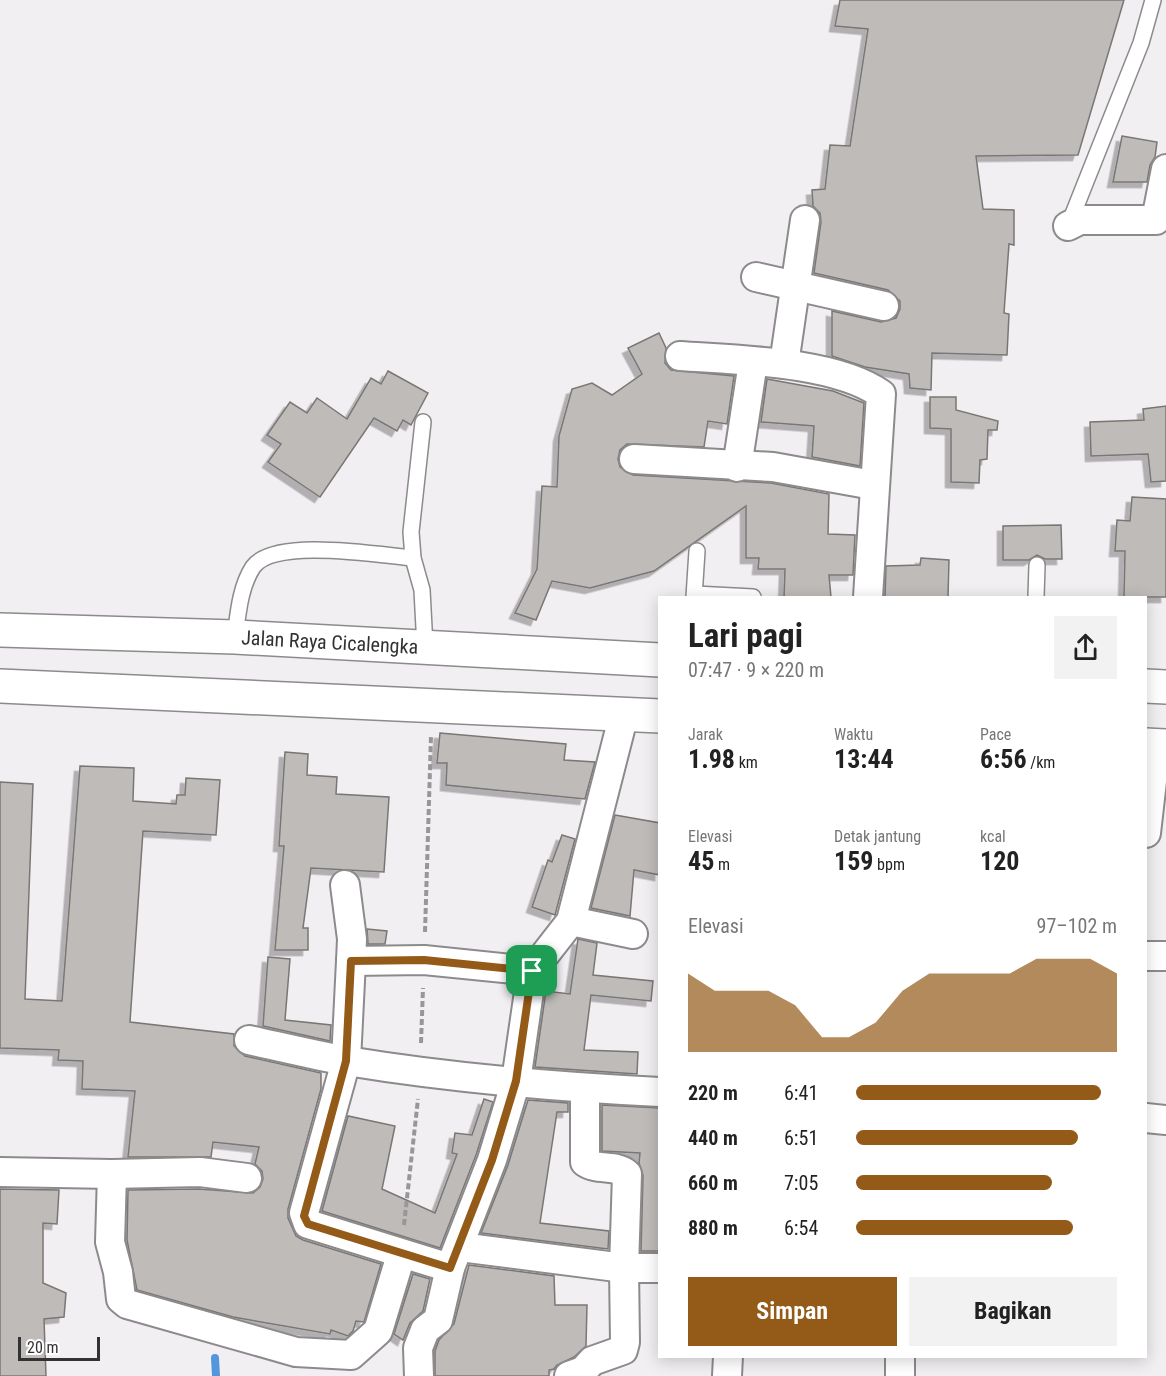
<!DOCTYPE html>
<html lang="id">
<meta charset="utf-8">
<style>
:root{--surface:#fff;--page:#f2f2f2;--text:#222;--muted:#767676;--accent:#945a17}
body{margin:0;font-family:"Roboto Condensed",sans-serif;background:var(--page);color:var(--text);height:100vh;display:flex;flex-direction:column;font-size:22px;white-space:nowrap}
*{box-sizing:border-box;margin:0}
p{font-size:20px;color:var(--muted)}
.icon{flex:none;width:33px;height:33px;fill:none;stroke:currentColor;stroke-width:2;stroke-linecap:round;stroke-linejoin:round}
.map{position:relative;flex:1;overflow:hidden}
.drawer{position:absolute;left:658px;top:596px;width:489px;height:762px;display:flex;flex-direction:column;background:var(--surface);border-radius:0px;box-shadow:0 3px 15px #0003}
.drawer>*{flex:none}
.scale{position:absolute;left:18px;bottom:15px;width:82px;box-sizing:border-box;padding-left:6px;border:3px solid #333133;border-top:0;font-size:16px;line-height:21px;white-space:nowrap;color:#333133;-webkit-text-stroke:4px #fff;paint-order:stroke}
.pin{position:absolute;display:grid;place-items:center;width:51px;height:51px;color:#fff;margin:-26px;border-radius:12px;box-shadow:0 3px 9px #0006}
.round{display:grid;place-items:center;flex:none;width:63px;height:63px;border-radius:0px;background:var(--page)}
.overview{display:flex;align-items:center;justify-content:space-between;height:102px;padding:0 30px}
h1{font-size:33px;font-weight:700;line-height:45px}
.metrics{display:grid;grid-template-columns:repeat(3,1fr);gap:9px;height:102px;padding:6px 30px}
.metrics div{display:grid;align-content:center}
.metrics b{font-size:26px;font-weight:700}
.metrics small{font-size:16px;font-weight:400}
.metrics p{font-size:16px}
.chart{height:168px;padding:12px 30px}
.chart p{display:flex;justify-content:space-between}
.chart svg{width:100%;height:108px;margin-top:6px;fill:var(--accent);opacity:.7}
.button{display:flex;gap:12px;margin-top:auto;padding:12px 30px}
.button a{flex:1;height:69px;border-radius:0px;background:var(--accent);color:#fff;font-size:24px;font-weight:700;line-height:69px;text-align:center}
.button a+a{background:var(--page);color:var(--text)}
ul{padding:0 30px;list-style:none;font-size:20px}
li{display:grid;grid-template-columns:96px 72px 1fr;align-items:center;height:45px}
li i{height:15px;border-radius:8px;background:var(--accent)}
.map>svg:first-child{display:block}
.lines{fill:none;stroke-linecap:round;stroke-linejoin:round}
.stream{stroke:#5496db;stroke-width:8}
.building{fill:#bebbb8;stroke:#797774;stroke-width:1.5;filter:url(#shadow)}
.service-casing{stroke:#8d8a8d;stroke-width:18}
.minor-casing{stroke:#8d8a8d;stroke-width:32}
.trunk-casing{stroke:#8d8a8d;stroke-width:36}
.path{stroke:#999699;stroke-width:4;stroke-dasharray:6 3;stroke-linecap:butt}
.service{stroke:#fff;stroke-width:15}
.minor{stroke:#fff;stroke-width:28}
.trunk{stroke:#fff;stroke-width:33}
.route-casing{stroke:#fff;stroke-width:12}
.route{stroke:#945a17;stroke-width:8}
.labels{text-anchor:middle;stroke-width:4.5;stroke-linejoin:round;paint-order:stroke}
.street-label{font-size:20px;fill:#333133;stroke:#fff}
</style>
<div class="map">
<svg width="1166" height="1376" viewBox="0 0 1166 1376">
<defs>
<filter id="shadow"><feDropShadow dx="-5.5" dy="5.5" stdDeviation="0" flood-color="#0004"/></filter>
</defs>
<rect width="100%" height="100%" fill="#f2eff2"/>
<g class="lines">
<path class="stream" d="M215,1358l1,18"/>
</g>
<g class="building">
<path d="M840,0h284l-46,155 -102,1 7,53 31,1v35l-5,-1 -5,69 5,1 -2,41 -75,-2 -1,37 -21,-2 -1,-14 -44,-7 -33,-11v-45l49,11 15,-4 4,-9v-8l-12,-11 -74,-17 7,-51 -1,-9 -7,-7 -1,-16 13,-1 5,-44 20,1 18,-117 -33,-3z"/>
<path d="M1122,136l35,6 -2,15 -5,8 -3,17h-34z"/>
<path d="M659,333l7,15 -1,15 6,7 63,6 -7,48 -19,-3 -4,26 -77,-3 -7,6 -2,9 2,8 13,8 138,8 58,11 -1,40 27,1 -2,40h-24l2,22h-47l1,-28h-27l1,-11h-13v-52l-92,65 -64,17 -38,-7 -16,39 -21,-7 22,-44 5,-83 15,1 2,-51 13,-47 20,-6 20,12 30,-21 -14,-26z"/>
<path d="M388,371l40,22 -17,32 -8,-5 -6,11 -23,-13 -54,79 -52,-35 13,-18 -14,-9 23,-33 17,11 10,-15 30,21 24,-41 10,6z"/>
<path d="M767,379l66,12 31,12 -4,63 -48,-9 2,-31 -53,-4z"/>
<path d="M930,397h26v13l42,11 -1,9h-9l-1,29 -7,1 -1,23 -28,-1v-53l-21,-1z"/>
<path d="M1166,406v75l-15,1 -3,-28 -57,2 -1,-34 54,-2 -1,-11z"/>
<path d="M1132,497l34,2v98h-42l1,-46h-10l2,-31 13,1z"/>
<path d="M1061,525l1,34h-17l-8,-4 -8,5h-26v-34z"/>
<path d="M921,558l28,2 -1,37h-63l1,-31 34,-1z"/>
<path d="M440,733l126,11 -2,16 31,2 -10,37 -139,-14 1,-22h-10z"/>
<path d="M285,752l23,2 -1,21 30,2 -1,17 53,3 -5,75 -73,-4 -8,60h5v22h-33l9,-104h-5z"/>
<path d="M80,766l54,2 -1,33 43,3 1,-9h8l1,-17 34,2 -4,55 -73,-4 -13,191 104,12v12l11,10 76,17v16l-33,120v9l8,18 7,4 78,24 -17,58 -8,-1 -3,10 -5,5 -17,-6 -1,4 -97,-17 -96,-27 -10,-50 1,-50 71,-1 54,4 7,-6 3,-8 -1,-8 -7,-7 4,-17 -46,-5 -2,15h-83l7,-66 -53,-2 1,-28 -25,-1 1,-10 -59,-2v-266l33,2 -8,215 37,2z"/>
<path d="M615,815l45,8v52l-26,-5 -4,46 -39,-8z"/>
<path d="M562,835l13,4 -20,76 -23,-8 16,-47 4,2z"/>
<path d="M367,929l20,2 -2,13h-17z"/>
<path d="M578,939l19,4 -4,32 60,6 -2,20 -60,-6 -7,55 54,2 -1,22 -102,-7 11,-76 24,3z"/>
<path d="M268,957l22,2 -5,61 46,5 -1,16 -67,-15z"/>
<path d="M484,1099l9,3 -17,53 -36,93 -118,-37 26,-95 47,10 -13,63 53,24 22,-59 -5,-1 3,-20 17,2z"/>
<path d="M528,1100l40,3v9h-11l-17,111 69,8 -1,18 -127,-16 27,-68z"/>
<path d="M602,1105l58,3v143h-19l2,-76 -4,-12 1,-10 -38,-2z"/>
<path d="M0,1189l59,1 -2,34 -14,-1v60l23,10 -2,24 -20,2 2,57h-46z"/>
<path d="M469,1265l85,11 1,29h32l-1,41 -12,11 -17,8 -3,4 -5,1v6h-114v-25l4,-11 15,-16z"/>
<path d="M413,1274l17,5 -7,32 -13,12 -7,17 -9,-6z"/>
</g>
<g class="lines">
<g class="service-casing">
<g id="service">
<path d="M1069,224l72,-181 12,-43"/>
<path d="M423,422l-12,110 2,26 9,32 3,57"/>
<path d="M695,594l58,3"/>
<path d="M694,597l3,-46"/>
<path d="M1036,597l1,-32"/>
<path d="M235,637c3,-23 5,-50 18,-70 21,-30 126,-12 160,-9"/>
</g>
</g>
<g class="minor-casing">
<g id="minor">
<path d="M1068,226l12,-6h76l10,-51"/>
<path d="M756,277l128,29"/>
<path d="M680,356c57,4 154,5 201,38l-13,203"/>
<path d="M784,364l21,-144"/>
<path d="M634,459l139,8 100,18"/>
<path d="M737,467l16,-105"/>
<path d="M1146,833l10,-87"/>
<path d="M345,885l7,54 -1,22 73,-1 108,11"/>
<path d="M571,921l62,13"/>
<path d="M1146,956h20"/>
<path d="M351,961l-5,100 -42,152 4,11 142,44"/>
<path d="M249,1040c32,7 65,15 98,21 103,17 209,26 313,31"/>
<path d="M1146,1118l20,2"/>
<path d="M0,1172l112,2 88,-2 47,6"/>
<path d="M112,1174l-2,68 8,30 3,27 6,5 169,48 55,3 27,-24 23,-76"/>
<path d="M460,1247l164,21h36"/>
<path d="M900,1356v20"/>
<path d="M419,1376l-1,-28 7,-18 13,-10 12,-52 42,-108 24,-79 16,-110 39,-50 53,-207"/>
<path d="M569,1376l14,-5 9,-10 31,-11 2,-8 -1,-74 3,-94c-11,-10 -30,-3 -42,-12v-74"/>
<path d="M727,1376l1,-20"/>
</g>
</g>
<g class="trunk-casing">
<g id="trunk">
<path id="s1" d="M0,630l235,7 425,23"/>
<path d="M0,686l660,30"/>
<path d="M1146,686l20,1"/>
<path d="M1146,745l20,1"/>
</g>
</g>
<g class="path">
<path d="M425,932l6,-196"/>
<path d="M421,1043l2,-55"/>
<path d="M404,1225l14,-126"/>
</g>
<use href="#service" class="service"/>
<use href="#minor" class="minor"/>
<use href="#trunk" class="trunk"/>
</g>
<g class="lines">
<g class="route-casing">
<path id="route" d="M424,960l108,11 -16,110 -24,79 -42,108 -142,-44 -4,-8 42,-155 5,-100z"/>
</g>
<use href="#route" class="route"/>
</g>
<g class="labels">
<g class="street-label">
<text dy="7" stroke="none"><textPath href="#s1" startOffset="330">Jalan Raya Cicalengka</textPath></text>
</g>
</g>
</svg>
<div class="scale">20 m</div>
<div class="pin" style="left:532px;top:971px;background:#1e9e55"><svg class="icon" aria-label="arrive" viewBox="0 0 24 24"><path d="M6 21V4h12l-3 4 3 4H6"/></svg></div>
<section class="drawer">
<div class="overview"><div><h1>Lari pagi</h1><p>07:47 · 9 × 220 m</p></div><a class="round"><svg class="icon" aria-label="share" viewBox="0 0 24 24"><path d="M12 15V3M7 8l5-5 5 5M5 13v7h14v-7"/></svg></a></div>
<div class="metrics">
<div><p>Jarak</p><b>1.98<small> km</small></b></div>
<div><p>Waktu</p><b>13:44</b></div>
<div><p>Pace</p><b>6:56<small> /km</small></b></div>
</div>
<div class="metrics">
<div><p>Elevasi</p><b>45<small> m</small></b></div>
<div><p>Detak jantung</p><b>159<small> bpm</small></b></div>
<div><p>kcal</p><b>120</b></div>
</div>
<div class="chart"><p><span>Elevasi</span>97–102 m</p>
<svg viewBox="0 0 160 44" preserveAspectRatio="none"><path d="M0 44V12L10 19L20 19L30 19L40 25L50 38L60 38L70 32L80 19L90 12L100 12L110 12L120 12L130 6L140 6L150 6L160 12V44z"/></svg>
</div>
<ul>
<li><b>220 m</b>6:41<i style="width:94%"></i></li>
<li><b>440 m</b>6:51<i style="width:85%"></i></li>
<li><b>660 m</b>7:05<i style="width:75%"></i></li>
<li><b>880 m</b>6:54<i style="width:83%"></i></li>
</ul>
<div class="button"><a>Simpan</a><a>Bagikan</a></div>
</section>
</div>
